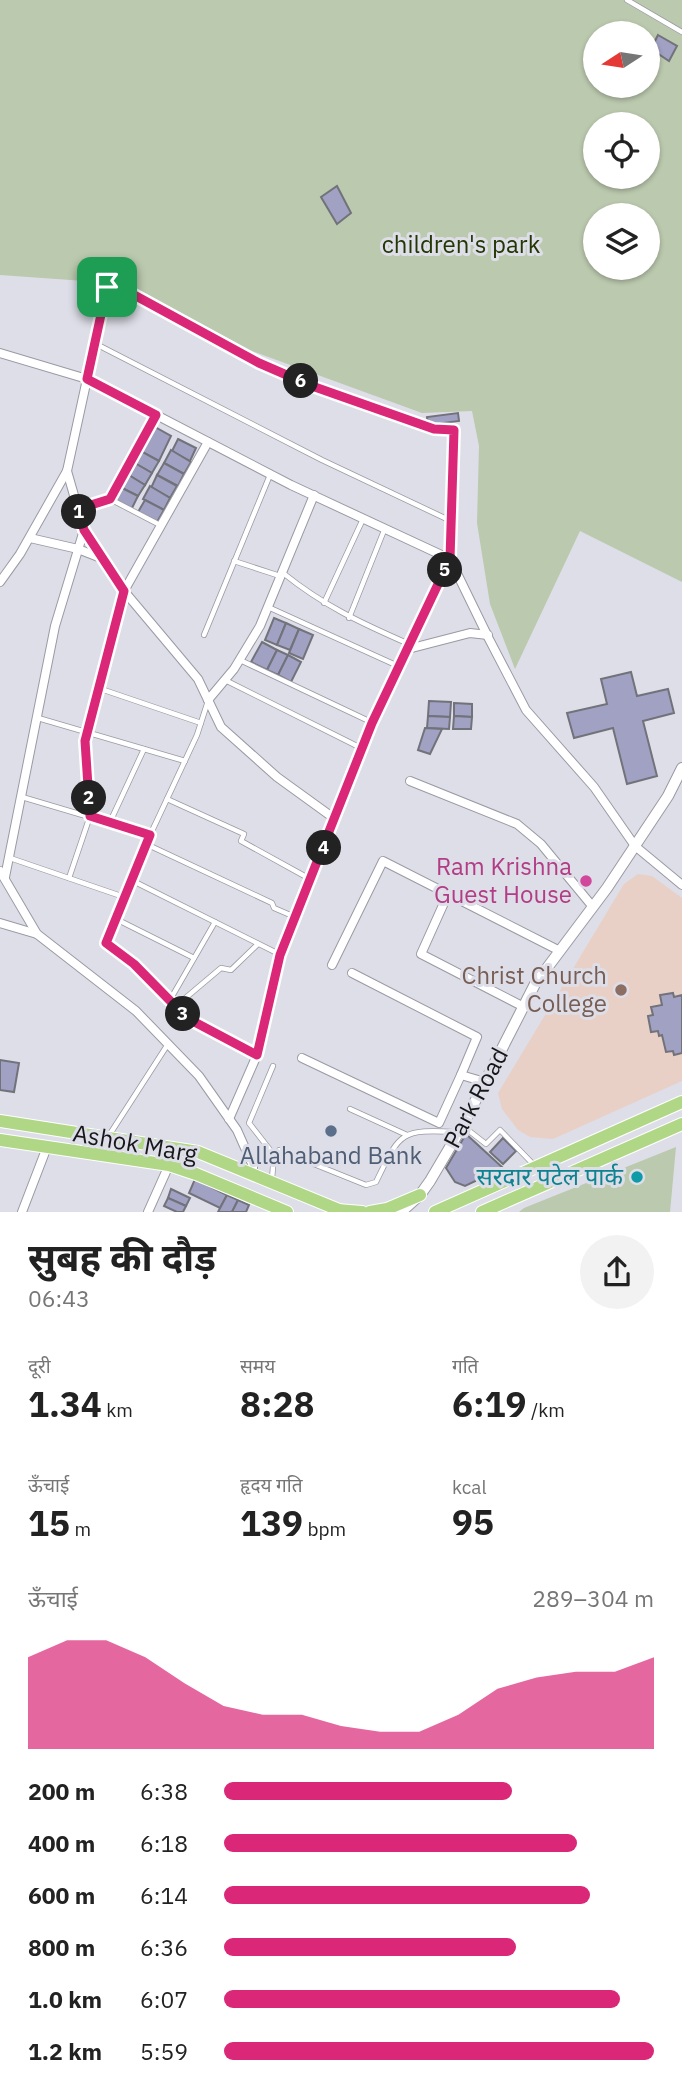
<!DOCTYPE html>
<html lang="hi">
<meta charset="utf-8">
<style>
:root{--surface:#fff;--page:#f2f2f2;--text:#222;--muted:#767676;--accent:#db2777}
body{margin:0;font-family:"IBM Plex Sans","Noto Sans Devanagari",sans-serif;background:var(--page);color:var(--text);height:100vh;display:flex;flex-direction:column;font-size:26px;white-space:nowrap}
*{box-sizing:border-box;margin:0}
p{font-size:23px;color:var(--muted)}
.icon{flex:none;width:38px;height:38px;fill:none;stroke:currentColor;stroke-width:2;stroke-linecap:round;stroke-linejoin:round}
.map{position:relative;height:1212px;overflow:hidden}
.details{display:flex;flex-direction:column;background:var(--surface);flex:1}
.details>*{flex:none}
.needle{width:46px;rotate:258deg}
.buttons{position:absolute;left:583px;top:21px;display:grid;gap:14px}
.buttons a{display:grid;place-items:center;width:77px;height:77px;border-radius:50%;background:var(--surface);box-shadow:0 2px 5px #0004;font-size:35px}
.pin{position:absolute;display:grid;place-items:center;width:60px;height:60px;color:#fff;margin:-30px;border-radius:14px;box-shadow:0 4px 10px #0006}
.km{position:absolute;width:35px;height:35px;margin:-18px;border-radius:50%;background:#222;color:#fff;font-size:19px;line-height:35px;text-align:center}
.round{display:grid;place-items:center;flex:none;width:74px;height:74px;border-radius:37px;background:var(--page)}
.overview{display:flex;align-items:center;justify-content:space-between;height:119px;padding:0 28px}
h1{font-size:38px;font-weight:700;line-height:52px}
.metrics{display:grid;grid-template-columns:repeat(3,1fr);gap:10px;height:119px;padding:7px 28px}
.metrics div{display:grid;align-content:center}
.metrics b{font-size:35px;font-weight:700}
.metrics small{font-size:19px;font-weight:400}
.metrics p{font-size:19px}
.chart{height:196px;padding:14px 28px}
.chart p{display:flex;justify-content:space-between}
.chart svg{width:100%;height:126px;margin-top:7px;fill:var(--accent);opacity:.7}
ul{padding:0 28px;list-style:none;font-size:23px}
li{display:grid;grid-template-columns:112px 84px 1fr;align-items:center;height:52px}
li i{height:18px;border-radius:9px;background:var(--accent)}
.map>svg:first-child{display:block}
.education{fill:#e8d0c6}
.green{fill:#bbc9ae;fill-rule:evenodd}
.building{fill:#a1a2c3;stroke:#72727b;stroke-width:2}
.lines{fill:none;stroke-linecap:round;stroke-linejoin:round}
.service-casing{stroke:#999aa3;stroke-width:6}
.minor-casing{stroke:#999aa3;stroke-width:10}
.tertiary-casing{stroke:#999aa3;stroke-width:12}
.primary-casing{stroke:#fff;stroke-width:14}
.service{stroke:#fff;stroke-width:4.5}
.minor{stroke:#fff;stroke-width:8}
.tertiary{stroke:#fff;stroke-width:10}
.primary{stroke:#b0d785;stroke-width:12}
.route-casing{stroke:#fff;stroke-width:14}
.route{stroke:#db2777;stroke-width:9}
.hotel-dot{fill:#d1479c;stroke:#dedee8;stroke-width:2.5}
.education-dot{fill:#8d6e63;stroke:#dedee8;stroke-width:2.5}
.service-dot{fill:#5c6f8a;stroke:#dedee8;stroke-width:2.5}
.culture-dot{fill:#0f9aa8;stroke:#dedee8;stroke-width:2.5}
.labels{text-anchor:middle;stroke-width:6;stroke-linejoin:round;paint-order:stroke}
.park-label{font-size:24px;fill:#233603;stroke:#dedee8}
.hotel-label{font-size:24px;fill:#b23c85;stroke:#dedee8;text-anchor:end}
.education-label{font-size:24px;fill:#785e54;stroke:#dedee8;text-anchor:end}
.street-label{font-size:24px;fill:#17171a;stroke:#dedee8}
.service-label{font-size:24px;fill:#4e5e75;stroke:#dedee8}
.culture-label{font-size:24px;fill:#0d838f;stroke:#dedee8;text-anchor:end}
</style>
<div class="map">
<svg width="682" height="1212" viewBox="0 0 682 1212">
<rect width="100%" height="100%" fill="#dedee8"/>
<path class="education" d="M638,874l14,2 30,22v183l-129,58 -23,-2 -12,-7 -16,-21 -4,-16 126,-209z"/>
<g class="green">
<path d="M0,0h682v582l-102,-51 -65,138 -25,-65 -13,-81 2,-77 -7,-35 -50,2 -170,-62 -125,-67 -127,-9zM595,33h53v53h-53zM595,124h53v53h-53zM595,215h53v53h-53z"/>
<path d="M676,1147l-6,65h-151l5,-4z"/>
</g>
<g class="building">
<path d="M658,35l19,11 -8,15 -18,-12z"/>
<path d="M337,186l14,27 -14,11 -16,-27z"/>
<path d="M458,413l1,8 -31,4 -1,-8z"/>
<path d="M155,427l16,9 -12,25 -18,-9z"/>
<path d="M178,439l18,9 -6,13 -18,-10z"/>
<path d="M139,450l20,11 -7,12 -19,-11z"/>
<path d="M171,450l20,12 -7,12 -20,-11z"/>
<path d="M133,462l19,11 -7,12 -18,-11z"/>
<path d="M164,463l20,11 -6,12 -21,-11z"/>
<path d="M127,474l18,11 -7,11 -18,-9z"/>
<path d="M157,475l20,11 -7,12 -19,-10z"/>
<path d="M150,486l20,12 -6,12 -21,-11z"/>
<path d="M120,487l18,9 -7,14 -18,-10z"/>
<path d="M145,500l19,10 -7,12 -19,-10z"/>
<path d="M274,618l12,5 -9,22 -12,-5z"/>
<path d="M286,623l13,6 -9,21 -13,-5z"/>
<path d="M299,629l14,6 -10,24 -14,-6z"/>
<path d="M262,642l15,8 -10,20 -16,-8z"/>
<path d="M277,650l11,5 -10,20 -11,-5z"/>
<path d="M288,655l13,7 -10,20 -13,-7z"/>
<path d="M631,672l6,24 31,-7 6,24 -31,8 14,55 -30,8 -14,-56 -39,10 -7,-25 40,-9 -6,-25z"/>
<path d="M429,701l22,1 -1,15 -22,-1z"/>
<path d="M454,703l18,1v13l-18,-1z"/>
<path d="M428,716l22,1 -1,12 -22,-1z"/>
<path d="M454,716l18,1 -1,12h-18z"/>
<path d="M425,728l17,1 -12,25 -12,-4z"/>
<path d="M673,993l1,4 8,-2v58l-8,2 -1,-4 -7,1 -4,-17 -3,1 -1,-5 -7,1 -3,-16 5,-1 -2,-8 11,-2 -2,-10z"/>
<path d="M0,1060l19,3 -5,29 -14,-2z"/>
<path d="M466,1134l37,34 -38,18 -10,-4 -9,-14z"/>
<path d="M503,1138l13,13 -13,13 -13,-12z"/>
<path d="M195,1179l32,16 -7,13 -31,-15z"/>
<path d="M171,1189l19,9 -4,8 -18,-8z"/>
<path d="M227,1195l11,5 -6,12h-14z"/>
<path d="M168,1198l18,8 -3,6h-6l-13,-6z"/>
<path d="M238,1200l11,5 -3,7h-14z"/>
</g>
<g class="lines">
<g class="service-casing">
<g id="service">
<path d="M627,0l55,32"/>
<path d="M96,344l226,116 129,61"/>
<path d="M110,499l46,-84"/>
<path d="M78,509l32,-10 50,26"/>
<path d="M234,561l46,15"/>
<path d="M283,573c41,33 78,50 126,71"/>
<path d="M324,603l39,-84"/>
<path d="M268,607l130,59"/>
<path d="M349,618l36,-90"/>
<path d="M204,635l66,-160"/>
<path d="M240,660l131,62"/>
<path d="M225,680l136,68"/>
<path d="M98,688l103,35"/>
<path d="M208,701l-11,34 -60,128 -31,80 28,21 53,54 70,37"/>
<path d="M38,718l147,43"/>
<path d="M22,797l128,38"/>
<path d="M167,799l77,35 -3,7 69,38"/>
<path d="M110,822l34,-73"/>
<path d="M146,844l126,59 2,5 21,9"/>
<path d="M10,858l114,39"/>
<path d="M69,878l21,-62 -5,-75 39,-150"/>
<path d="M131,880l148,74"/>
<path d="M116,919l78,39"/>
<path d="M170,1000l45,-78"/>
<path d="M176,1006l45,-38 10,2 27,-26"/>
<path d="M273,1066l-24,57 25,32"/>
<path d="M350,1109l57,26"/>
<path d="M463,1126l23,18 14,-14 35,36"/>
<path d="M108,1137l60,-93"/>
<path d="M272,1179l2,-24 5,-5 87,35 10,-3c24,-49 23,-53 80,-50"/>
</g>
</g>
<g class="minor-casing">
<g id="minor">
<path d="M0,353l87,26 204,106 159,74 -78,164 -92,232 -23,100 -28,64"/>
<path d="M67,471l17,59 30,49 84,100 23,48 56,50 58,42"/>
<path d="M30,538l48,11 23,9"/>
<path d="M0,582l20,-28 47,-83 40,-184 18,4 134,72 53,23 122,43 21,1 -5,129 39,80 37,71 68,77 41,59 47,39"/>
<path d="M124,591l84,-149"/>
<path d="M408,649l62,-16 18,2"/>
<path d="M208,700l26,-31 26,-43 54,-131"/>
<path d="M410,781l107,43 24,20 52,63"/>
<path d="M0,871l37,63 99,77 63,65 38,54 16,36v9"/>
<path d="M5,877l50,-251 29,-96"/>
<path d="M448,894l-27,60 103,53"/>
<path d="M0,923l37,11"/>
<path d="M332,965l51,-104 177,90"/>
<path d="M352,973l125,64 -16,38"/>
<path d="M302,1058l137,65 22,-48 24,7"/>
<path d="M22,1212l25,-65"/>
<path d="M148,1212l21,-47"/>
</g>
</g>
<g class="tertiary-casing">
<path id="tertiary" d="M401,1212l19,-17 10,-14 33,-56 72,-141 72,-96 61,-92 14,-28"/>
</g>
<g class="primary-casing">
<g id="primary">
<path d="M0,1121l198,31 146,60"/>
<path d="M0,1140l169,25 27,9 91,38"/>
<path d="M337,1210l25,2"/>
<path d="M370,1212l17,-3 33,-14"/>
<path d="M435,1212l247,-110"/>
<path d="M482,1212l200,-88"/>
</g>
</g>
<use href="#service" class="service"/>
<use href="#minor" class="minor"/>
<use href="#tertiary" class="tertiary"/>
<use href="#primary" class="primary"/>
</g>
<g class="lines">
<g class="route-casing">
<path id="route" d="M107,287l18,3 134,73 53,23 122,43 20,1 -4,129 -78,164 -92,232 -23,100 -70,-37 -53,-54 -28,-21 44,-108 -60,-19 -5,-75 39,-150 -40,-61 -6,-21 32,-10 46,-84 -69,-36z"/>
</g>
<use href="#route" class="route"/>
</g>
<circle class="hotel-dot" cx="586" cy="881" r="7"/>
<circle class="education-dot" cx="621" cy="990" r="7"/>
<circle class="service-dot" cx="331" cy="1131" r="7"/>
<circle class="culture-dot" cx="637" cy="1177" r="7"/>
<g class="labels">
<g class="park-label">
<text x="461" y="253">children's park</text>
</g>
<g class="hotel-label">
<text x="572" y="875">Ram Krishna<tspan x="572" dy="28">Guest House</tspan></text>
</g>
<g class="education-label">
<text x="607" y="984">Christ Church<tspan x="607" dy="28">College</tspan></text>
</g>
<g class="street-label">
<text transform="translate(476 1098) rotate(-62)" y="8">Park Road</text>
<text transform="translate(135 1144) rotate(10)" y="8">Ashok Marg</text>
</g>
<g class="service-label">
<text x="331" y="1164">Allahaband Bank</text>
</g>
<g class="culture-label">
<text x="623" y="1185">सरदार पटेल पार्क</text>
</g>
</g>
</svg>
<div class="buttons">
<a><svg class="needle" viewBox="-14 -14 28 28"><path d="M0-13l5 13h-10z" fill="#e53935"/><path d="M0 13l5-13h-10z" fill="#767676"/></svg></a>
<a><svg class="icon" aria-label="locate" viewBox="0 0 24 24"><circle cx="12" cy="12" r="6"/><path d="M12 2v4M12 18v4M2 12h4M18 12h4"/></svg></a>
<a><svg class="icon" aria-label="layers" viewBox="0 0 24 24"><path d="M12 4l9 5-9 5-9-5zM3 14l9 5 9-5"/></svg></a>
</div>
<div class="pin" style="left:107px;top:287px;background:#1e9e55"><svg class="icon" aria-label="arrive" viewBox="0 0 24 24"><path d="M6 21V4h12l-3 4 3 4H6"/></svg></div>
<b class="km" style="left:79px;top:512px">1</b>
<b class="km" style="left:89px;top:798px">2</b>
<b class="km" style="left:183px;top:1014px">3</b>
<b class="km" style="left:324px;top:848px">4</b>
<b class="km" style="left:445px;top:570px">5</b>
<b class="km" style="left:301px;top:381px">6</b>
</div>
<section class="details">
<div class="overview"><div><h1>सुबह की दौड़</h1><p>06:43</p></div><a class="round"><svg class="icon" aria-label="share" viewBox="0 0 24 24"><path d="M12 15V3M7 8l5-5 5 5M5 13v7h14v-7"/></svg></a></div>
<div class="metrics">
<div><p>दूरी</p><b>1.34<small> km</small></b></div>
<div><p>समय</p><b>8:28</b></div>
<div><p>गति</p><b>6:19<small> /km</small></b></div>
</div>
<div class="metrics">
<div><p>ऊँचाई</p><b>15<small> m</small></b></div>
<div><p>हृदय गति</p><b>139<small> bpm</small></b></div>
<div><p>kcal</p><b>95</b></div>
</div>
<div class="chart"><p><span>ऊँचाई</span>289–304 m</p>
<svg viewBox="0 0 160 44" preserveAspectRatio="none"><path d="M0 44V12L10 6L20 6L30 12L40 21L50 29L60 32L70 32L80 36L90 38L100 38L110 32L120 23L130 19L140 17L150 17L160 12V44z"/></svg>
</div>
<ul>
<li><b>200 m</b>6:38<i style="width:67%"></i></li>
<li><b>400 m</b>6:18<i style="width:82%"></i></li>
<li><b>600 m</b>6:14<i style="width:85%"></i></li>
<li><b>800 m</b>6:36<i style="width:68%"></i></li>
<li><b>1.0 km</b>6:07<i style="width:92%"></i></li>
<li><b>1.2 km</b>5:59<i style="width:100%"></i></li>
</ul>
</section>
